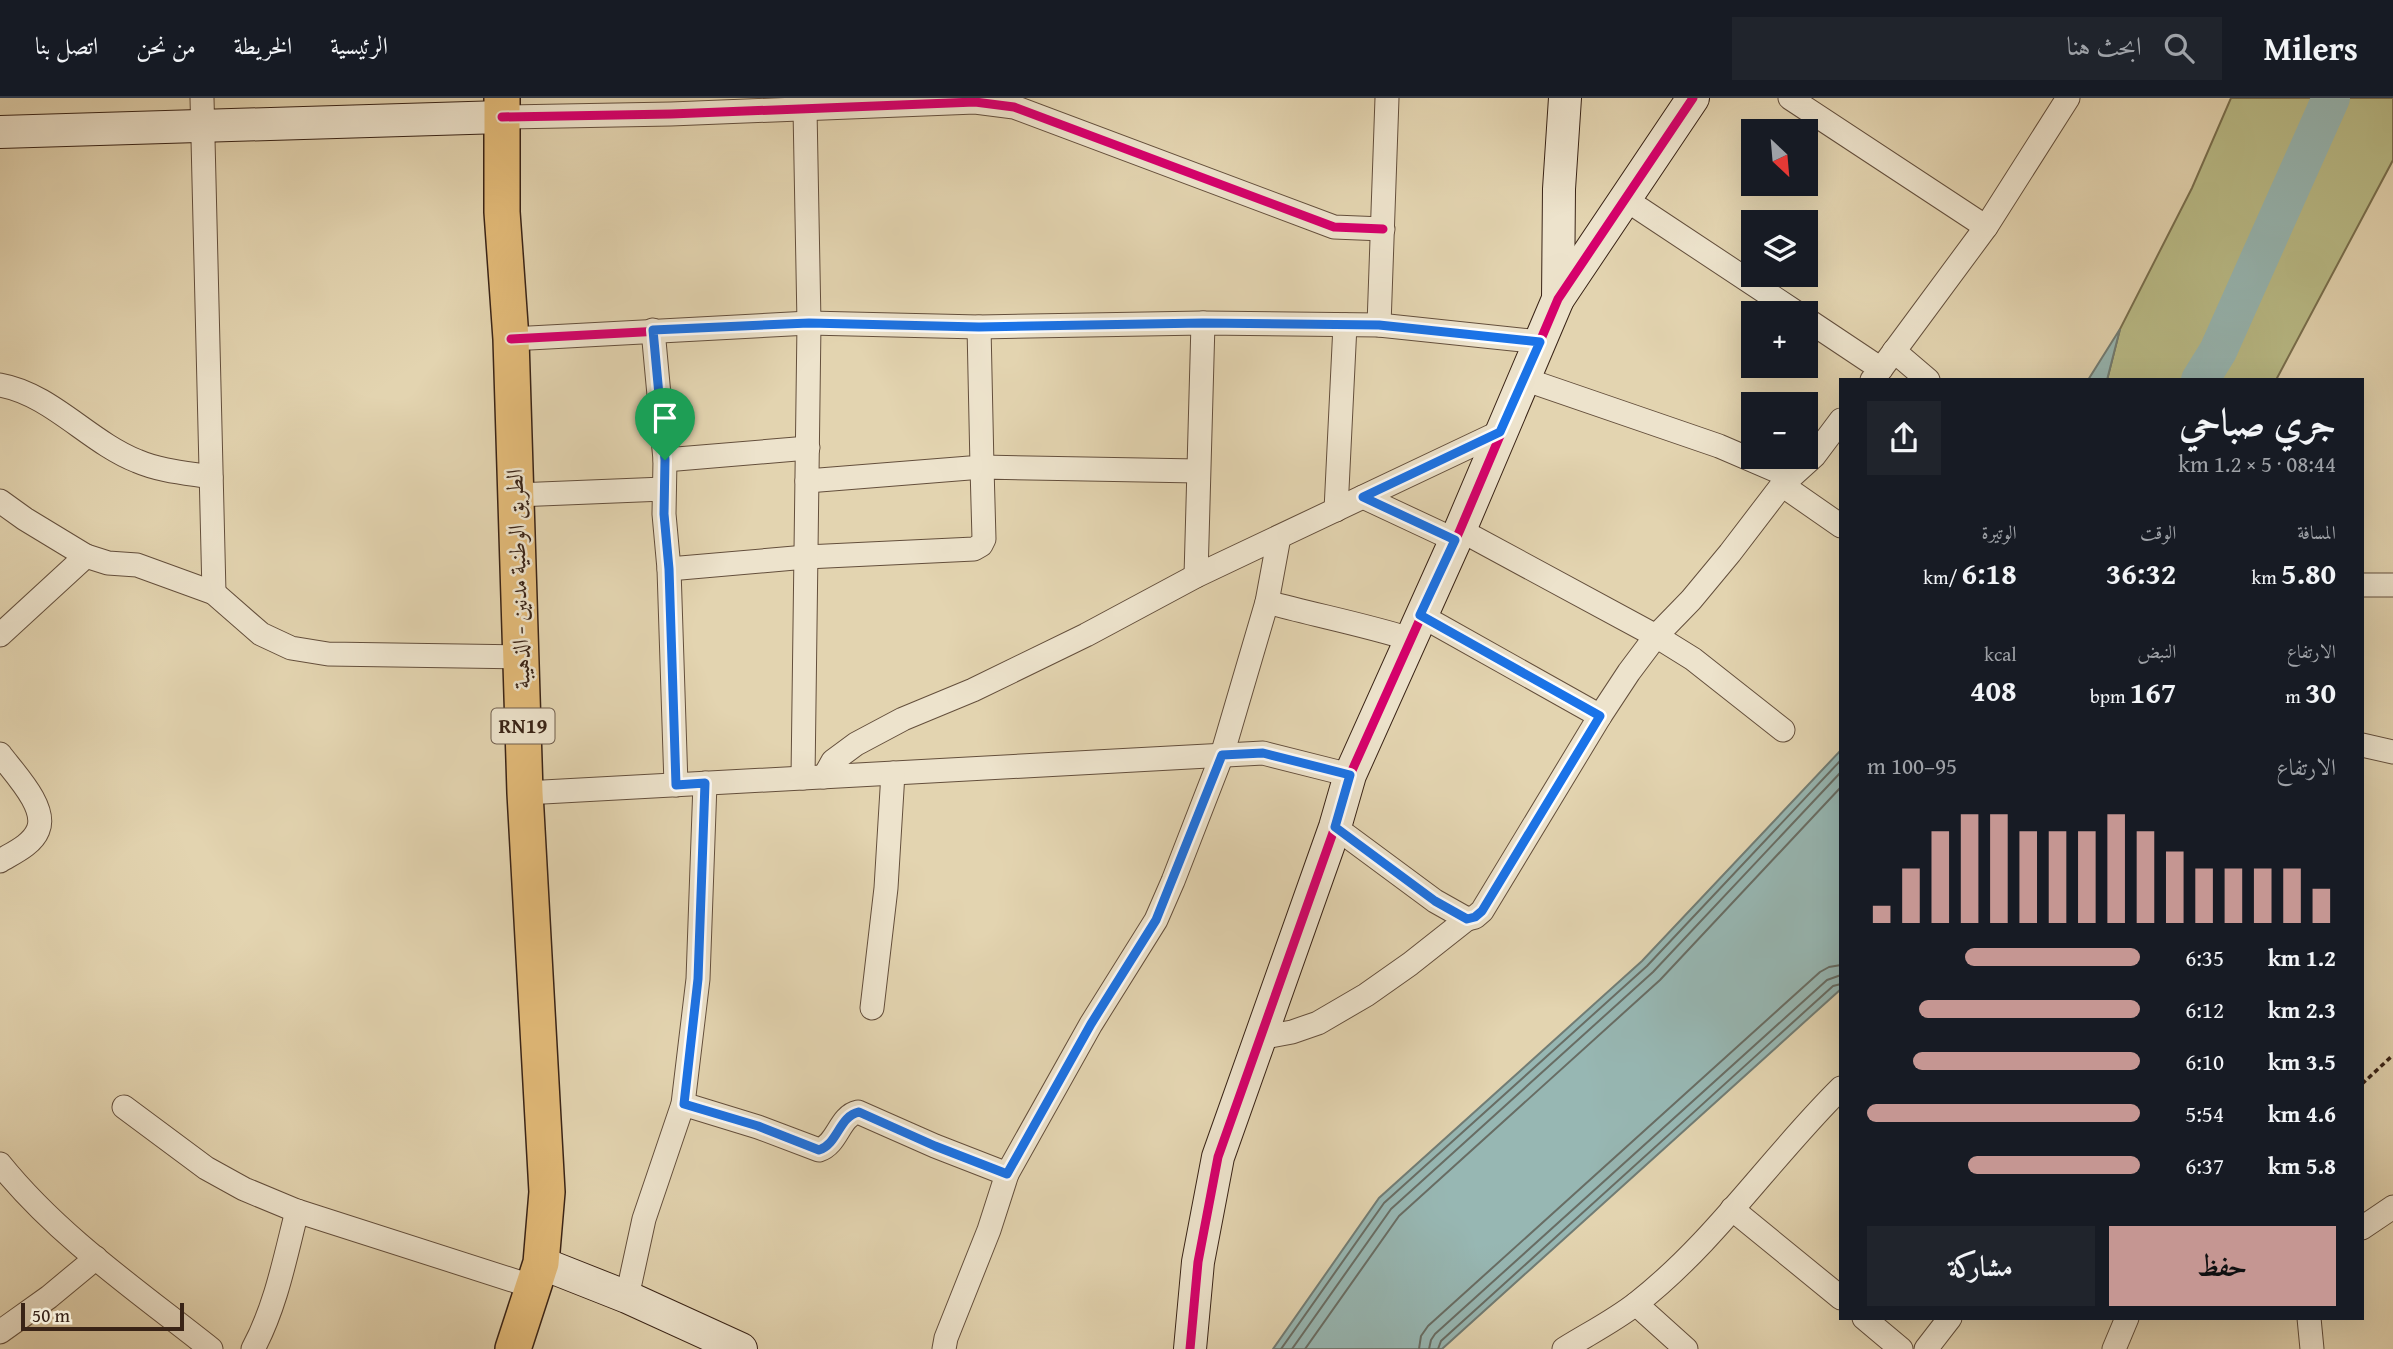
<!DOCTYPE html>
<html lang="ar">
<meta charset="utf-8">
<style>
:root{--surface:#171b24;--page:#20242c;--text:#f1f3f6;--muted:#9ea1a6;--line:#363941;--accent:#c59692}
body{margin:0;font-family:"Gentium Book Plus",Amiri,serif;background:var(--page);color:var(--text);direction:rtl;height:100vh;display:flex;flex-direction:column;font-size:26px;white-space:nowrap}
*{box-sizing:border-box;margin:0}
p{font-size:23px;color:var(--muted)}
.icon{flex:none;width:38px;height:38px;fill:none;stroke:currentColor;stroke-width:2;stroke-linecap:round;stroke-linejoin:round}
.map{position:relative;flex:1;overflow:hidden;direction:ltr}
.sheet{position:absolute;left:1839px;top:280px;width:525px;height:942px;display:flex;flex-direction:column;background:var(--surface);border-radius:0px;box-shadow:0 7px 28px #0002;direction:rtl}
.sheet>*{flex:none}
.needle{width:46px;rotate:154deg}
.buttons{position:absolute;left:1741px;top:21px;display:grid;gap:14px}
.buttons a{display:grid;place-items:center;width:77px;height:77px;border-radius:0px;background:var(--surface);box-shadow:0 7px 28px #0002;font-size:35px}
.scale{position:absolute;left:21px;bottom:18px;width:163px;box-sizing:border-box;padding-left:7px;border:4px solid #392316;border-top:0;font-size:19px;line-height:24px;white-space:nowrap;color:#392316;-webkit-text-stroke:5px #ede3cc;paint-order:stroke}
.pin{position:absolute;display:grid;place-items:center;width:60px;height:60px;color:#fff;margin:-72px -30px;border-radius:50% 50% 50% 0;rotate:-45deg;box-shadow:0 0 7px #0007}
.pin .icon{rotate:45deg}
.round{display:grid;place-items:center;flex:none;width:74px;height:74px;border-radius:0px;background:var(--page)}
.overview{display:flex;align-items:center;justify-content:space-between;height:119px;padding:0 28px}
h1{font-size:38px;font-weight:600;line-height:52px}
.metrics{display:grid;grid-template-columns:repeat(3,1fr);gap:10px;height:119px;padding:7px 28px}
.metrics div{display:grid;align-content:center}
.metrics b{font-size:30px;font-weight:600}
.metrics small{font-size:19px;font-weight:400}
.metrics p{font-size:19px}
.chart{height:196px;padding:14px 28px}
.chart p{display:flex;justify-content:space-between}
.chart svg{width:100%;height:126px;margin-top:7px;stroke:var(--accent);stroke-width:6}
.primary-button{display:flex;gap:14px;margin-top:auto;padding:14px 28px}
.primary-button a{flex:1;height:80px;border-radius:0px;background:var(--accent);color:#111;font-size:28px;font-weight:600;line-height:80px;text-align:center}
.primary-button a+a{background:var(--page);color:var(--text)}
ul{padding:0 28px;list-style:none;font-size:23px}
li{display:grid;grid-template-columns:112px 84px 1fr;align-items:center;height:52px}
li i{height:18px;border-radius:9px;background:var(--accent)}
header{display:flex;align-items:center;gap:42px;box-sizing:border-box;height:98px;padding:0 35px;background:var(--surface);border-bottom:2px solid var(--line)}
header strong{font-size:33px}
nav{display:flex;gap:38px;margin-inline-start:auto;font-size:24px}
.search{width:490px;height:63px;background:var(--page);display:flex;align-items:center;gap:18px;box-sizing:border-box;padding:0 24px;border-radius:0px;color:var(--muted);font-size:26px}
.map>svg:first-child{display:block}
.green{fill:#b9bb87;stroke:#796f4e;stroke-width:2}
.water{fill:#97b7b3;stroke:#717c74;stroke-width:2}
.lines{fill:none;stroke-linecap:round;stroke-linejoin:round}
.shore{stroke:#686d64;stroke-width:2}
.river{stroke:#97b7b3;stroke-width:38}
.street-casing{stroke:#644f3c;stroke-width:25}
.secondary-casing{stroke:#392316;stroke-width:34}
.primary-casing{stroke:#392316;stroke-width:38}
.path{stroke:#392316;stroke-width:3.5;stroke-dasharray:5 3.5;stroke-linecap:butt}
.street{stroke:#ede3cc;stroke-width:23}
.secondary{stroke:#ede3cc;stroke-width:32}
.primary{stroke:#e2ba78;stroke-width:35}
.cycleway-casing{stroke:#ede3cc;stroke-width:13}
.cycleway{stroke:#d6006c;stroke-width:9}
.route-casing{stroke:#fff;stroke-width:14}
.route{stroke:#1a73e8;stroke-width:9}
.labels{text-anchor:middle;stroke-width:5;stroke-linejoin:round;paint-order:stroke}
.shield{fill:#ede3cc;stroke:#6f5d4d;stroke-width:2}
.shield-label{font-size:21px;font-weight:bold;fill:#392316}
.street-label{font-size:23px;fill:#392316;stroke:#ede3cc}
</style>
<header>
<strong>Milers</strong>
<div class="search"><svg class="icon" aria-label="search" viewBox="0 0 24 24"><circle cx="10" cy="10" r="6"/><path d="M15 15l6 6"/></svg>ابحث هنا</div>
<nav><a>الرئيسية</a><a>الخريطة</a><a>من نحن</a><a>اتصل بنا</a></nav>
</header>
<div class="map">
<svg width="2393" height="1251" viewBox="0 0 2393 1251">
<rect width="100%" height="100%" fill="#e3d4b0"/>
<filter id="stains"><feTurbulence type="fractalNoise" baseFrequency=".00286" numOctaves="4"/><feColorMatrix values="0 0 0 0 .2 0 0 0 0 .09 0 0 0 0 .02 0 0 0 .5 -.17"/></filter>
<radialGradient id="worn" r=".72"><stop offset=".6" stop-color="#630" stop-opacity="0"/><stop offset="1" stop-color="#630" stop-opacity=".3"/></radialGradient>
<path class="green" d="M2231,0h162v62l-117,220h-169l13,-51 72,-141z"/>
<g class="water">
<path d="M2120,231l-13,51h-19z"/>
<path d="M1841,652v239l-399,360h-169l106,-151 263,-237z"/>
</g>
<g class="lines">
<g class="shore">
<path d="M1281,1251l103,-146 263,-237 194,-206"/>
<path d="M1292,1251l99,-140 262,-237 188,-200"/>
<path d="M1305,1251l94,-133 261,-236 181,-193"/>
<path d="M1419,1251l2,-13 7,-10 392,-354 9,-5 12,-2"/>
<path d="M1429,1251l2,-9 4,-6 392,-354 14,-5"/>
<path d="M1438,1251l3,-8 392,-355 8,-2"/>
</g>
<path class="river" d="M2200,282l18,-29 113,-253"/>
<g class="street-casing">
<g id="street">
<path d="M202,0l12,495"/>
<path d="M1790,0l196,129"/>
<path d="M502,19l169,-3 304,-12 39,5 320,120 49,2"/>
<path d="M1625,101l172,114"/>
<path d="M1806,221l75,50 -9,11"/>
<path d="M1379,227l8,-227"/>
<path d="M653,232l12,130 -1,54 5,55 7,216"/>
<path d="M511,241l298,-16 170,4 224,-4 176,2 161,17"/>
<path d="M1894,253l34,29"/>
<path d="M1881,271l105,-142 82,-129"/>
<path d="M1524,281l195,67 70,30"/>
<path d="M0,287c51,9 89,57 137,76 23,10 49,12 74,16"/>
<path d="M665,362l143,-12"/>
<path d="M807,383l175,-14 -3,-140"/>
<path d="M1782,387l59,41"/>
<path d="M516,397l148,-6"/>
<path d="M1363,399l92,43"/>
<path d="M0,403l25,18 61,37 22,7 29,2 77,28 47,41 30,14 37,6 193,3"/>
<path d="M1336,412l9,-185"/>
<path d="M1460,432l196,106 37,23 90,71"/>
<path d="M669,471l137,-12 168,-8 7,-4 3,-6 -2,-72 216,4"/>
<path d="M1196,478l7,-253"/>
<path d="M2362,487h31"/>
<path d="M1267,504c47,13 95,22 143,37"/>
<path d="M1420,517l180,101"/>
<path d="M0,537l86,-79"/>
<path d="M2362,647l31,7"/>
<path d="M0,656c13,18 48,53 38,76 -6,15 -25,23 -38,31"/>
<path d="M824,679l9,-16 23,-17 47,-25 70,-29 113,-55 110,-59 304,-144"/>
<path d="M803,680l6,-455 -4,-214"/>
<path d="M525,695l738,-40 87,22"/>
<path d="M1335,729l100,74 32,18 8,-2 7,-6 118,-195 29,-44 27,-36 35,-36 39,-47 52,-68 32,-29 27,-36"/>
<path d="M872,910l14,-120 7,-115"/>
<path d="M1259,940l33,-6 26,-9 48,-28 44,-31 57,-45"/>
<path d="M683,1006l75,23 61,23c19,-6 20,-34 39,-38l77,34 72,28"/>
<path d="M124,1009l82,61 38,21 53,22 237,76"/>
<path d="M0,1066c59,73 138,127 211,185"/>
<path d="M1732,1111l109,89"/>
<path d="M2362,1130l31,-21"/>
<path d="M627,1199l17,-78 39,-115 15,-125 7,-196"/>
<path d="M1636,1206l50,45"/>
<path d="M1864,1220l37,31"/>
<path d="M2309,1220l3,31"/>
<path d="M0,1234l49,-35 47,-39"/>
<path d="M253,1251c23,-43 32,-91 44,-138"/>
<path d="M944,1251l2,-11 43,-108 18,-56 84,-150 65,-104 17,-39 49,-126 45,-153 12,-65"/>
<path d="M1564,1251c24,-15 50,-28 73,-46 78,-61 134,-146 204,-215"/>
<path d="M1926,1251l24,-31"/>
<path d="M2114,1251l13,-31"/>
</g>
</g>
<g class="secondary-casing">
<g id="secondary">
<path d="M0,34l502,-15"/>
<path d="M1558,201l1,-110 6,-91"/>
<path d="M541,1165l86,34 114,52"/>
<path d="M1190,1251l8,-87 20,-105 117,-330 15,-52 110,-245 98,-231 135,-201"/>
</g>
</g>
<g class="primary-casing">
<path id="primary" d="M502,0v114l9,127 14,454 22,399 -6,71 -28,86"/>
</g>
<path class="path" d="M2362,986l31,-29"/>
<use href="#street" class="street"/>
<use href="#secondary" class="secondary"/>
<use href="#primary" class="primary"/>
<g class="cycleway-casing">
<g id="cycleway">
<path d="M502,19l169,-3 304,-12 39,5 320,120 49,2"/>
<path d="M511,241l298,-16 170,4 224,-4 176,2 161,17"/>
<path d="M1190,1251l8,-87 20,-105 117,-330 15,-52 110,-245 98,-231 135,-201"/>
</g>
</g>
<use href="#cycleway" class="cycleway"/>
</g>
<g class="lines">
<g class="route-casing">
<path id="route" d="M809,225l170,4 224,-4 176,2 161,17 -40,90 -137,65 92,43 -35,75 180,101 -118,195 -7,6 -8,2 -32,-18 -100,-74 15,-52 -87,-22 -41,2 -66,165 -65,104 -84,150 -72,-28 -76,-34c-20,4 -21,32 -40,38l-61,-24 -74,-22 14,-125 7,-196 -29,2 -7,-216 -5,-55 1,-54 -12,-130z"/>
</g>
<use href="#route" class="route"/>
</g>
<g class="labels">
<rect class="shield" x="491.5" y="610.5" width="63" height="35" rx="5"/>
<g class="shield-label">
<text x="523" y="635">RN19</text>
</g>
<g class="street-label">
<text transform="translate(518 481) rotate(-92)" y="8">الطريق الوطنية مدنين - الذهيبة</text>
</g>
</g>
<rect width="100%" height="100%" filter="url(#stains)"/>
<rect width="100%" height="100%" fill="url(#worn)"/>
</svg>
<div class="buttons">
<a><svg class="needle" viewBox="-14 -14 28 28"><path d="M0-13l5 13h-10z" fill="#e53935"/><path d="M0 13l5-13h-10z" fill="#9ea1a6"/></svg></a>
<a><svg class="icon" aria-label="layers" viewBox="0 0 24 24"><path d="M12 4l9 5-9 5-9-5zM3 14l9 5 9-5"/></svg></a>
<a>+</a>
<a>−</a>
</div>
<div class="scale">50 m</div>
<div class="pin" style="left:665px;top:362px;background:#1e9e55"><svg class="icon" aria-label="arrive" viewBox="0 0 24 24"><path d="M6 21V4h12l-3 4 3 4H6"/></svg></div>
<section class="sheet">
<div class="overview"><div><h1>جري صباحي</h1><p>08:44 · 5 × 1.2 km</p></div><a class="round"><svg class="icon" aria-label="share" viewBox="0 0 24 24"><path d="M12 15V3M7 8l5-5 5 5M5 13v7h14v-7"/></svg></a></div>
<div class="metrics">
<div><p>المسافة</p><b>5.80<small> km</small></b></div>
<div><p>الوقت</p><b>36:32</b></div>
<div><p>الوتيرة</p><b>6:18<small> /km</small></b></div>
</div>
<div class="metrics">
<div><p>الارتفاع</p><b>30<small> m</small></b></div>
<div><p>النبض</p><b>167<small> bpm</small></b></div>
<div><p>kcal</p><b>408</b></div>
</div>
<div class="chart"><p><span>الارتفاع</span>95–100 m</p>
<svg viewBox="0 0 160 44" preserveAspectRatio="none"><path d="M5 44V38M15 44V25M25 44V12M35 44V6M45 44V6M55 44V12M65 44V12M75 44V12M85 44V6M95 44V12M105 44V19M115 44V25M125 44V25M135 44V25M145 44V25M155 44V32"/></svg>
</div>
<ul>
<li><b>1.2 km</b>6:35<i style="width:64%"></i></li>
<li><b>2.3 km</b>6:12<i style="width:81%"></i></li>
<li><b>3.5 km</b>6:10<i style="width:83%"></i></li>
<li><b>4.6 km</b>5:54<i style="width:100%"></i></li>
<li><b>5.8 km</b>6:37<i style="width:63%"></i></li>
</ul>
<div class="primary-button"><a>حفظ</a><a>مشاركة</a></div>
</section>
</div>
